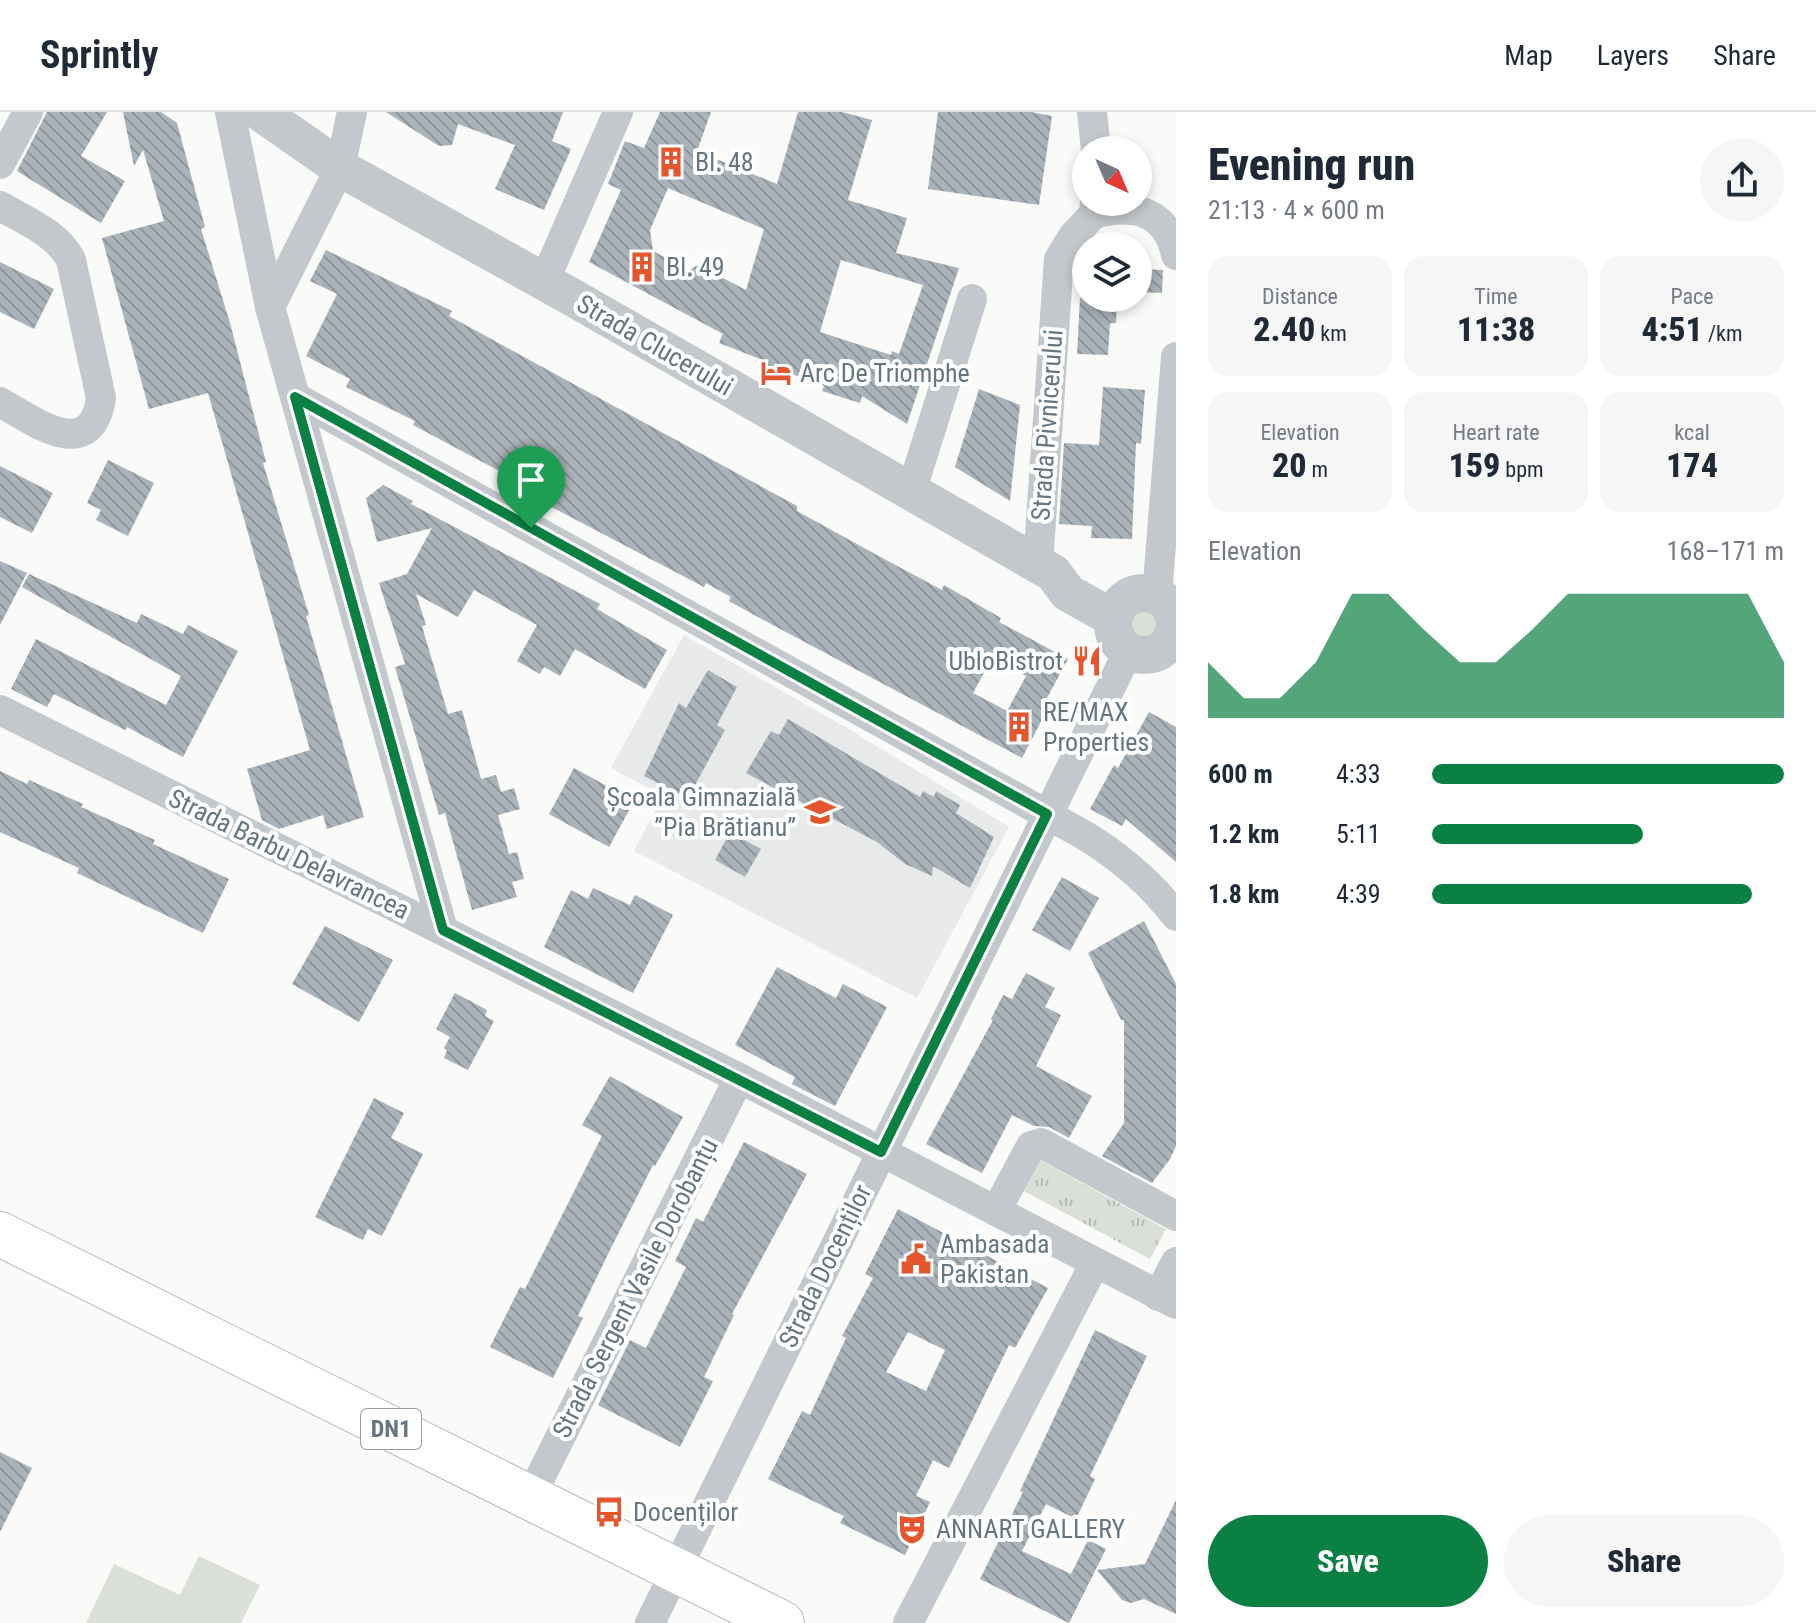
<!DOCTYPE html>
<meta charset="utf-8">
<style>
:root{--surface:#fff;--page:#f6f6f7;--text:#1f2937;--muted:#747a83;--line:#e0e1e3;--accent:#0b8043}
body{margin:0;font-family:"Roboto Condensed",sans-serif;background:var(--page);color:var(--text);height:100vh;display:flex;flex-direction:column;font-size:30px;white-space:nowrap}
*{box-sizing:border-box;margin:0}
p{font-size:26px;color:var(--muted)}
.icon{flex:none;width:44px;height:44px;fill:none;stroke:currentColor;stroke-width:2;stroke-linecap:round;stroke-linejoin:round}
.map{position:relative;flex:1;overflow:hidden}
.drawer{display:flex;flex-direction:column;background:var(--surface);width:640px}
.drawer>*{flex:none}
.needle{width:52px;rotate:136deg}
.tools{position:absolute;left:1072px;top:24px;display:grid;gap:16px}
.tools a{display:grid;place-items:center;width:80px;height:80px;border-radius:50%;background:var(--surface);box-shadow:0 4px 12px #0003;font-size:40px}
.pin{position:absolute;display:grid;place-items:center;width:68px;height:68px;color:#fff;margin:-82px -34px;border-radius:50% 50% 50% 0;rotate:-45deg;box-shadow:0 0 8px #0007}
.pin .icon{rotate:45deg}
.round{display:grid;place-items:center;flex:none;width:84px;height:84px;border-radius:42px;background:var(--page)}
.head{display:flex;align-items:center;justify-content:space-between;height:136px;padding:0 32px}
h1{font-size:44px;font-weight:800;line-height:60px}
.stats{display:grid;grid-template-columns:repeat(3,1fr);gap:12px;height:136px;padding:8px 32px}
.stats div{display:grid;align-content:center;border-radius:20px;background:var(--page);text-align:center}
.stats b{font-size:34px;font-weight:800}
.stats small{font-size:22px;font-weight:400}
.stats p{font-size:22px}
.chart{height:224px;padding:16px 32px}
.chart p{display:flex;justify-content:space-between}
.chart svg{width:100%;height:144px;margin-top:8px;fill:var(--accent);opacity:.7}
.cta{display:flex;gap:16px;margin-top:auto;padding:16px 32px}
.cta a{flex:1;height:92px;border-radius:48px;background:var(--accent);color:#fff;font-size:32px;font-weight:800;line-height:92px;text-align:center}
.cta a+a{background:var(--page);color:var(--text)}
ul{padding:0 32px;list-style:none;font-size:26px}
li{display:grid;grid-template-columns:128px 96px 1fr;align-items:center;height:60px}
li i{height:20px;border-radius:10px;background:var(--accent)}
header{display:flex;align-items:center;gap:48px;box-sizing:border-box;height:112px;padding:0 40px;background:var(--surface);border-bottom:2px solid var(--line)}
header strong{font-size:38px}
nav{display:flex;gap:44px;margin-inline-start:auto;font-size:28px}
main{display:flex;flex:1;min-height:0}
.map>svg:first-child{display:block}
.built{fill:#e8e9e9}
.grass{fill:#dadfd7}
.park{fill:url(#park-tufts)}
.building{fill:url(#building-back-hatch);fill-rule:evenodd}
.lines{fill:none;stroke-linecap:round;stroke-linejoin:round}
.primary-casing{stroke:#b5babe;stroke-width:46}
.minor{stroke:#c3c8cc;stroke-width:30}
.tertiary{stroke:#c3c8cc;stroke-width:38}
.primary{stroke:#fff;stroke-width:44}
.route-casing{stroke:#fff;stroke-width:16}
.route{stroke:#0b8043;stroke-width:10}
.labels{text-anchor:middle;stroke-width:8;stroke-linejoin:round;paint-order:stroke}
.shield{fill:#fff;stroke:#939fa8;stroke-width:2}
.shield-label{font-size:24px;font-weight:bold;fill:#657683}
.poi-label{font-size:26px;fill:#657683;stroke:#fff;text-anchor:start}
.street-label{font-size:26px;fill:#657683;stroke:#fff}
</style>
<header>
<strong>Sprintly</strong>
<nav><a>Map</a><a>Layers</a><a>Share</a></nav>
</header>
<main>
<div class="map">
<svg width="1176" height="1511" viewBox="0 0 1176 1511">
<defs>
<pattern id="park-tufts" width="24" height="20" patternUnits="userSpaceOnUse" patternTransform="scale(2)"><rect width="24" height="20" fill="#dadfd7"/><path d="M3 7l-1-3M5 7V3M7 7l1-3M15 17l-1-3M17 17v-4M19 17l1-3" fill="none" stroke="#b4b9b4"/></pattern>
<pattern id="building-back-hatch" width="6" height="6" patternUnits="userSpaceOnUse" patternTransform="scale(2)"><rect width="6" height="6" fill="#aab3b9"/><path d="M-1 5l2 2M0 0l6 6M5-1l2 2" fill="none" stroke="#8e969c"/></pattern>
</defs>
<rect width="100%" height="100%" fill="#fafaf8"/>
<path class="built" d="M684,523l163,93 162,99 -92,171 -283,-147 29,-55 -52,-28z"/>
<g class="grass">
<circle cx="1144" cy="512" r="20"/>
<path d="M199,1444l61,29 -19,38h-155l28,-59 66,31z"/>
</g>
<path class="park" d="M1040,1048l126,69 -16,30 -126,-68z"/>
<g class="building">
<path d="M47,0h60l-26,44 44,25 -24,42 -84,-52z"/>
<path d="M123,0h38l16,11 28,104 -4,2 29,94 36,139 -3,1 46,152 -3,1 58,201 -37,12 -4,-14 -44,14 -17,-9 -15,-51 63,-19 -102,-357 -59,16 -47,-171 62,-17 -21,-71 -9,16z"/>
<path d="M386,0h177l-11,29 19,8 -27,61 -49,-21 20,-44 -57,-21 -6,21 -13,1z"/>
<path d="M660,0h51l-14,39 80,33 21,-72h44l30,8 -24,80 59,18 -11,35 63,15 -52,156 -45,-28 -2,7 -38,-12 2,-5 -57,-21 1,-3 -49,-19 4,-9 -134,-72 32,-72 -13,-6 17,-43 19,7zM668,76l96,41 -18,61 -48,-25 -9,5 -36,-19 -3,-21zM841,148l82,25 -24,69 -7,-3 -1,4 -71,-23z"/>
<path d="M938,0h93l21,4 -13,89 -111,-16z"/>
<path d="M326,138l126,61 -3,5 348,190v5l78,43 67,36 2,-5 57,33 -2,4 69,37 -27,50 5,3 -24,46 -264,-141 -29,-16 2,-4 -25,-14 -2,4 -162,-85 4,-6 -133,-71 2,-4 -69,-34 4,-8 -44,-23 31,-62 -27,-13zM992,546l34,18 -19,35 -34,-18z"/>
<path d="M0,150l54,27 -20,40 -34,-17z"/>
<path d="M1138,157l25,1 -1,23 -24,-1z"/>
<path d="M1080,186h37l-1,25h-6l-2,32 -31,-1z"/>
<path d="M1103,275l42,3 -4,54 -5,-1 -4,96 -41,-1 1,-12 -33,-2 5,-81 35,2z"/>
<path d="M979,277l41,16 -10,96 -55,-34z"/>
<path d="M108,348l46,23 -26,53 -32,-16 5,-10 -14,-7z"/>
<path d="M0,354l53,27 -21,40 -32,-16z"/>
<path d="M383,373l30,16 -2,3 189,100 -3,5 70,41 -22,39 -70,-40 -15,27 -16,-9 -4,7 -23,-13 20,-36 -63,-35 -16,27 -42,-23 10,31 -4,1 26,88 14,-4 19,69 15,-4 5,17 13,-4 6,21 -22,6 11,39 8,-2 7,27 -12,3 5,15 -45,13 -27,-97 -6,2 -44,-148 10,-3 -26,-81 28,-9 25,-46 -55,14 -11,-44z"/>
<path d="M0,449l27,12 -27,52z"/>
<path d="M29,462l108,49 4,-9 42,20 5,-9 50,26 -55,106 -56,-30 -2,3 -71,-36 -7,13 -36,-18 25,-50 130,66 15,-29 -159,-89z"/>
<path d="M708,558l29,17 -20,38 8,5 -37,68 -44,-22 35,-73 7,5z"/>
<path d="M1149,600l27,15v135l-50,-43 -4,7 -32,-17 24,-44 4,3z"/>
<path d="M788,607l132,78 3,-6 11,6 2,-6 24,14 -4,8 38,24 -24,51 -37,-22 -1,10 -27,-12 -28,-22 -131,-69 25,-42 8,4z"/>
<path d="M574,656l60,33 -25,46 -60,-33z"/>
<path d="M0,659l27,13 2,-4 54,24 -2,3 74,33 -2,4 76,35 -26,54 -126,-60 2,-5 -79,-36z"/>
<path d="M730,720l31,17 -16,28 -30,-17z"/>
<path d="M1062,765l37,21 -29,53 -38,-21z"/>
<path d="M593,776l37,17 5,-10 38,20 -40,78 -89,-46 27,-57 17,9z"/>
<path d="M1144,809l32,63v162l-6,13 -18,24 -50,-27 22,-33v-103h-3l-33,-67z"/>
<path d="M325,814l68,34 -34,62 -67,-38z"/>
<path d="M777,855l59,31 7,-14 44,23 -52,99 -43,-22 3,-7 -60,-32z"/>
<path d="M1026,861l29,15 -10,19 16,8 -25,51 56,30 -23,42 -20,-11 -15,-1 -22,-11 -30,58 -56,-29 67,-124 -2,-1 12,-24 9,4z"/>
<path d="M455,881l32,17 -2,6 9,5 -26,49 -24,-12 3,-8 -3,-2 6,-11 -14,-8z"/>
<path d="M610,964l73,41 -28,49 -2,-1 -42,83 -33,68 5,2 -30,60 -63,-31 30,-60 5,2 77,-153 -20,-11z"/>
<path d="M374,986l30,15 -13,25 32,16 -41,82 -14,-7 -5,11 -48,-23z"/>
<path d="M744,1030l63,32 -75,140 2,1 -30,62 9,4 -33,66 -82,-42 32,-65 16,8 40,-81 -11,-6 21,-43 7,4z"/>
<path d="M898,1097l150,79 -33,60 -6,-3 -60,123 -16,-8 -17,36 14,6 -25,53 -65,-32 4,-7 -76,-37 34,-68 8,4 36,-77 -4,-2 31,-58 -8,-4zM908,1220l37,18 -19,41 -40,-19z"/>
<path d="M1095,1218l52,26 -57,120 5,3 -19,40 -30,-15 -24,47 49,23 17,-34 18,9 -37,74 -89,-44 43,-87 -3,-1z"/>
<path d="M0,1340l32,16 -32,64z"/>
<path d="M1176,1388v114l-32,-15 -13,4 -9,-3 -25,-30 48,-6z"/>
</g>
<g class="lines">
<g class="primary-casing">
<path id="primary" d="M0,1122l782,389"/>
</g>
<g class="minor">
<path d="M230,0l40,195 173,623"/>
<path d="M1092,0l4,38"/>
<path d="M0,52l28,-52"/>
<path d="M0,94c26,15 57,27 71,54l30,138c-10,67 -67,23 -101,4"/>
<path d="M1094,102c40,-11 73,-3 82,41"/>
<path d="M544,170l74,-170"/>
<path d="M270,195l70,-139 12,-56"/>
<path d="M295,285l789,438c36,22 66,47 92,81"/>
<path d="M911,380l61,-193"/>
<path d="M1038,452l21,-305 14,-23 21,-22 1,-12"/>
<path d="M1157,483l19,-238"/>
<path d="M0,598l739,368 437,226"/>
<path d="M996,1099l35,-65 10,-3 135,73"/>
<path d="M1158,1184l18,-34"/>
<path d="M530,1386l209,-420"/>
<path d="M650,1511l478,-971"/>
<path d="M908,1511l187,-360"/>
</g>
<g class="tertiary">
<path d="M260,0l80,56 230,128 483,277 15,20 45,25"/>
<circle cx="1144" cy="512" r="31"/>
</g>
<use href="#primary" class="primary"/>
</g>
<g class="lines">
<g class="route-casing">
<path id="route" d="M295,285l752,417 -166,338 -438,-222z"/>
</g>
<use href="#route" class="route"/>
</g>
<defs>
<g id="building-bare" transform="scale(2.4)"><path d="M-4-6H4V6H1V3H-1V6H-4ZM-2.5-4.3h1.7v1.8h-1.7ZM.8-4.3h1.7v1.8H.8ZM-2.5-1h1.7V.8h-1.7ZM.8-1h1.7V.8H.8Z" fill="#e4572e" stroke="#fff" stroke-width="2.5" paint-order="stroke"/></g>
<g id="hotel-bare" transform="scale(2.4)"><path d="M-6-4.5h1.5V1H6V5H4.5V3h-9V5H-6ZM-4 0a1.8 1.8 0 1 1 3.6 0ZM.5 0V-2.5h3Q6-2.5 6 0Z" fill="#e4572e" stroke="#fff" stroke-width="2.5" paint-order="stroke"/></g>
<g id="restaurant-bare" transform="scale(2.4)"><path d="M-5-6h1v4h1v-4h1v4h1v-4h1v5L-1.5 .5V6h-2V.5L-5-1ZM5-6V6H3V1.5H1.5Q1.5-4 5-6Z" fill="#e4572e" stroke="#fff" stroke-width="2.5" paint-order="stroke"/></g>
<g id="school-bare" transform="scale(2.4)"><path d="M0-5L7-2L0 1L-7-2ZM-4 1L0 2.5L4 1V4Q0 6-4 4Z" fill="#e4572e" stroke="#fff" stroke-width="2.5" paint-order="stroke"/></g>
<g id="civic-bare" transform="scale(2.4)"><path d="M-.6-6.5H3V-4.5H.6V-3L4-1V1h2V6H-6V1h2V-1L-.6-3ZM-1.2 2.5V6h2.4V2.5Z" fill="#e4572e" stroke="#fff" stroke-width="2.5" paint-order="stroke"/></g>
<g id="bus-bare" transform="scale(2.4)"><path d="M-5-6H5V4H4V6H2V4H-2V6H-4V4H-5ZM-3.5-4V0h7V-4ZM-3.5 1.2v1.5H-2V1.2ZM2 1.2v1.5H3.5V1.2Z" fill="#e4572e" stroke="#fff" stroke-width="2.5" paint-order="stroke"/></g>
<g id="theatre-bare" transform="scale(2.4)"><path d="M-5-5.5Q0-4 5-5.5V0Q5 5 0 6Q-5 5-5 0ZM-3.3-2.5H-1v1.5H-3.3ZM1-2.5H3.3v1.5H1ZM-2.8 1Q0 5.5 2.8 1Z" fill="#e4572e" stroke="#fff" stroke-width="2.5" paint-order="stroke"/></g>
</defs>
<g fill-rule="evenodd">
<use href="#building-bare" x="671" y="50"/>
<use href="#building-bare" x="642" y="155"/>
<use href="#hotel-bare" x="776" y="261"/>
<use href="#restaurant-bare" x="1087" y="549"/>
<use href="#building-bare" x="1019" y="615"/>
<use href="#school-bare" x="820" y="700"/>
<use href="#civic-bare" x="916" y="1147"/>
<use href="#bus-bare" x="609" y="1400"/>
<use href="#theatre-bare" x="912" y="1417"/>
</g>
<g class="labels">
<rect class="shield" x="361" y="1297" width="60" height="40" rx="6"/>
<g class="shield-label">
<text x="391" y="1325">DN1</text>
</g>
<g class="poi-label">
<text x="695" y="59">Bl. 48</text>
<text x="666" y="164">Bl. 49</text>
<text x="800" y="270">Arc De Triomphe</text>
<text x="1063" y="558" text-anchor="end">UbloBistrot</text>
<text x="1043" y="609">RE/MAX<tspan x="1043" dy="30">Properties</tspan></text>
<text x="796" y="694" text-anchor="end">Școala Gimnazială<tspan x="796" dy="30">”Pia Brătianu”</tspan></text>
<text x="940" y="1141">Ambasada<tspan x="940" dy="30">Pakistan</tspan></text>
<text x="633" y="1409">Docenților</text>
<text x="936" y="1426">ANNART GALLERY</text>
</g>
<g class="street-label">
<text transform="translate(655 233) rotate(30)" y="9">Strada Clucerului</text>
<text transform="translate(1047 313) rotate(-86)" y="9">Strada Pivnicerului</text>
<text transform="translate(289 742) rotate(26)" y="9">Strada Barbu Delavrancea</text>
<text transform="translate(825 1154) rotate(-64)" y="9">Strada Docenților</text>
<text transform="translate(635 1176) rotate(-63)" y="9">Strada Sergent Vasile Dorobanțu</text>
</g>
</g>
</svg>
<div class="tools">
<a><svg class="needle" viewBox="-14 -14 28 28"><path d="M0-13l5 13h-10z" fill="#e53935"/><path d="M0 13l5-13h-10z" fill="#747a83"/></svg></a>
<a><svg class="icon" aria-label="layers" viewBox="0 0 24 24"><path d="M12 4l9 5-9 5-9-5zM3 14l9 5 9-5"/></svg></a>
</div>
<div class="pin" style="left:531px;top:416px;background:#1e9e55"><svg class="icon" aria-label="arrive" viewBox="0 0 24 24"><path d="M6 21V4h12l-3 4 3 4H6"/></svg></div>
</div>
<section class="drawer">
<div class="head"><div><h1>Evening run</h1><p>21:13 · 4 × 600 m</p></div><a class="round"><svg class="icon" aria-label="share" viewBox="0 0 24 24"><path d="M12 15V3M7 8l5-5 5 5M5 13v7h14v-7"/></svg></a></div>
<div class="stats">
<div><p>Distance</p><b>2.40<small> km</small></b></div>
<div><p>Time</p><b>11:38</b></div>
<div><p>Pace</p><b>4:51<small> /km</small></b></div>
</div>
<div class="stats">
<div><p>Elevation</p><b>20<small> m</small></b></div>
<div><p>Heart rate</p><b>159<small> bpm</small></b></div>
<div><p>kcal</p><b>174</b></div>
</div>
<div class="chart"><p><span>Elevation</span>168–171 m</p>
<svg viewBox="0 0 160 44" preserveAspectRatio="none"><path d="M0 44V27L10 38L20 38L30 27L40 6L50 6L60 17L70 27L80 27L90 17L100 6L110 6L120 6L130 6L140 6L150 6L160 27V44z"/></svg>
</div>
<ul>
<li><b>600 m</b>4:33<i style="width:100%"></i></li>
<li><b>1.2 km</b>5:11<i style="width:60%"></i></li>
<li><b>1.8 km</b>4:39<i style="width:91%"></i></li>
</ul>
<div class="cta"><a>Save</a><a>Share</a></div>
</section>
</main>
